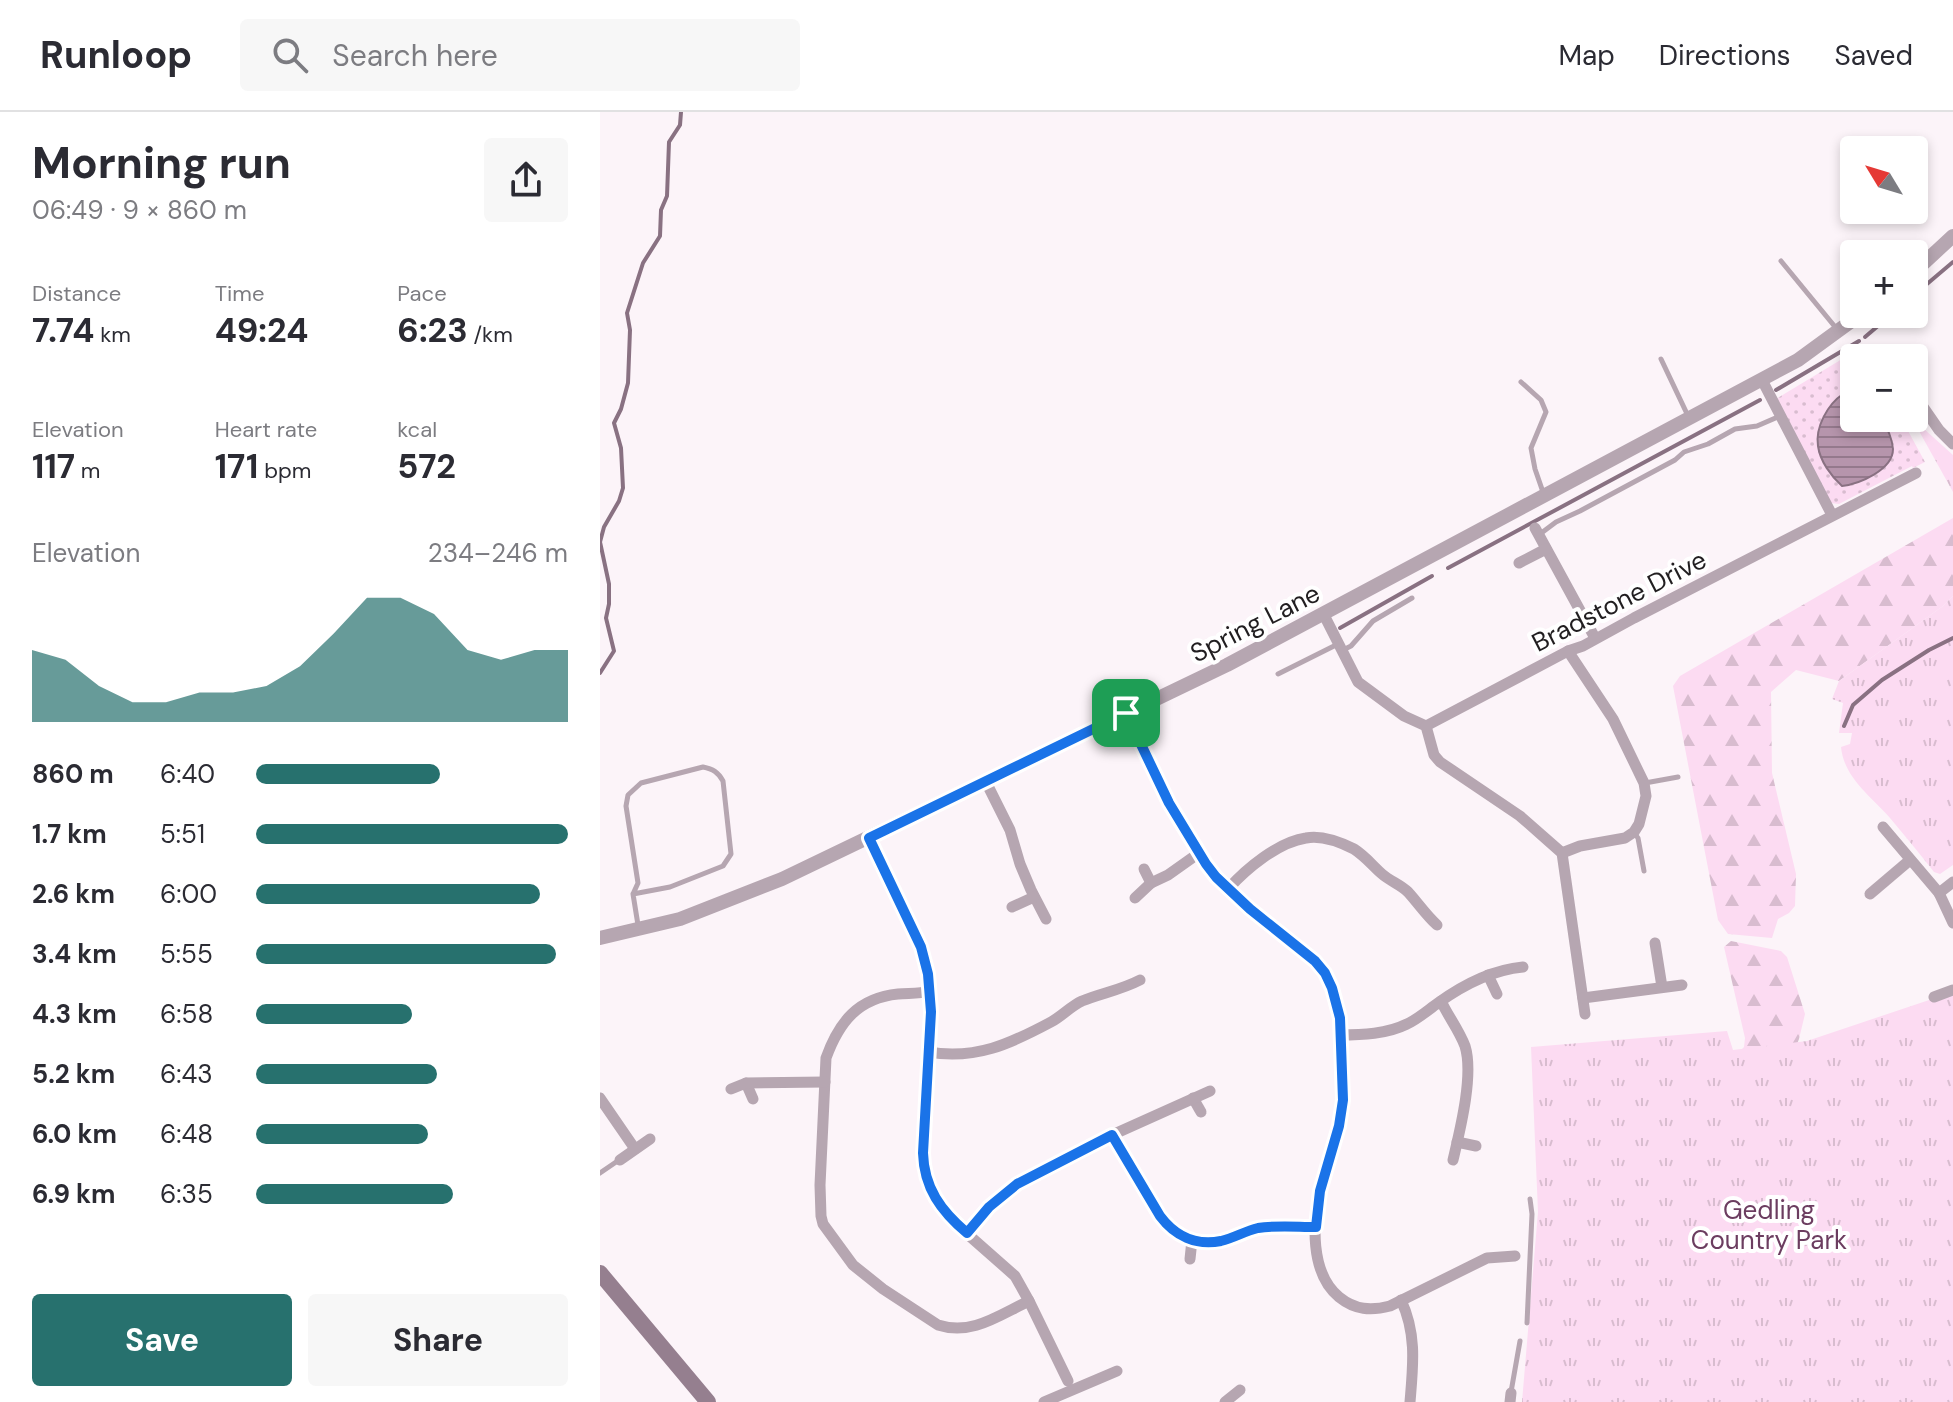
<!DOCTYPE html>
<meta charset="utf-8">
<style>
:root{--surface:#fff;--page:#f7f7f7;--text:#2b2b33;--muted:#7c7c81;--line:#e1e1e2;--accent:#27716e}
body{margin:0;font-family:"DM Sans",sans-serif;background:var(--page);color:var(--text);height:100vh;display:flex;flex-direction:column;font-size:30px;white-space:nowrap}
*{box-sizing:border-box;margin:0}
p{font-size:26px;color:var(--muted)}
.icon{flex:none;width:44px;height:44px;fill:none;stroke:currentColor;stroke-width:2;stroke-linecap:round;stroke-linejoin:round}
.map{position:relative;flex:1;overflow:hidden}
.details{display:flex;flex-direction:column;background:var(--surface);width:600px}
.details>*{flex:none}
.needle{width:52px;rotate:308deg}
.controls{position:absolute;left:1240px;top:24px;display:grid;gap:16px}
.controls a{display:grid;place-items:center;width:88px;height:88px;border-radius:8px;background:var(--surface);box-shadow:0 4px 12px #0003;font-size:40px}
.pin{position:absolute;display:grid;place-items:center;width:68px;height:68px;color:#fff;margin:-34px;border-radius:16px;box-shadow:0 4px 12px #0006}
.round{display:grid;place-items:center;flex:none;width:84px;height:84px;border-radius:8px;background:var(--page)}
.headline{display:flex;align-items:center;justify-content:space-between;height:136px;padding:0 32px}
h1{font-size:44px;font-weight:700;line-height:60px}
.figures{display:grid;grid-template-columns:repeat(3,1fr);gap:12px;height:136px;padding:8px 32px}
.figures div{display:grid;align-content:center}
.figures b{font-size:34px;font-weight:700}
.figures small{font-size:22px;font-weight:400}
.figures p{font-size:22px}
.chart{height:224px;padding:16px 32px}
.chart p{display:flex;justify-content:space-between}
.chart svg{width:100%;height:144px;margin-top:8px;fill:var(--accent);opacity:.7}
.action{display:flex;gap:16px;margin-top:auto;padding:16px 32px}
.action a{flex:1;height:92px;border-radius:8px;background:var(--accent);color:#fff;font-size:32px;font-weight:700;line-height:92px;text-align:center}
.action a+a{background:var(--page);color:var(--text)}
ul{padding:0 32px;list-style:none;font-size:26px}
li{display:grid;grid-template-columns:128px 96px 1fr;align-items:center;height:60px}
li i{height:20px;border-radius:10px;background:var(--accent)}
header{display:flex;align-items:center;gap:48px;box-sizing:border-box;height:112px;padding:0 40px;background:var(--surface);border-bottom:2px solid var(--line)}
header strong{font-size:38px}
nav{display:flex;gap:44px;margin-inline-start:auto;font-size:28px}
.search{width:560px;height:72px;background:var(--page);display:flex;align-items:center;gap:20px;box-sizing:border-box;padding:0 28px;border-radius:8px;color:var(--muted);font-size:30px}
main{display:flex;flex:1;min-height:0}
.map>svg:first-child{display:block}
.grass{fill:url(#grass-dots)}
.forest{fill:url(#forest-firs)}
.park{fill:url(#park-tufts)}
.water{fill:url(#water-rules);stroke:#897182;stroke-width:2}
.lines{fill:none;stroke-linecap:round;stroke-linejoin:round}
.stream{stroke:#897182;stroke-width:4}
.service{stroke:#b6a6b1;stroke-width:5}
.minor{stroke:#b6a6b1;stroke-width:11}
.tertiary{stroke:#b6a6b1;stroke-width:14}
.secondary{stroke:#957f8f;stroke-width:16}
.route-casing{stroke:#fff;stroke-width:16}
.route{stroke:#1a73e8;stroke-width:10}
.labels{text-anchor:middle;stroke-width:8;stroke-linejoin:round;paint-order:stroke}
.street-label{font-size:26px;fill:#211e20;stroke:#fff}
.park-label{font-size:26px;fill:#6c3d60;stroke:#fff}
</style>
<header>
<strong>Runloop</strong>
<div class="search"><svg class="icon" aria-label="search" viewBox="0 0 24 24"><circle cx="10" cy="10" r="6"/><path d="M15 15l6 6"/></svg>Search here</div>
<nav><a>Map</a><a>Directions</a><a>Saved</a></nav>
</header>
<main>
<section class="details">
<div class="headline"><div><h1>Morning run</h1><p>06:49 · 9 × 860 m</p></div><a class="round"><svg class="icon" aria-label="share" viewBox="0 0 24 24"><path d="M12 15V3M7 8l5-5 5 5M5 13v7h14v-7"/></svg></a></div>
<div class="figures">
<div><p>Distance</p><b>7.74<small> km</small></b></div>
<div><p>Time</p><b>49:24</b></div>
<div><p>Pace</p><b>6:23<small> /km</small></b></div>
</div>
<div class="figures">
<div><p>Elevation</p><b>117<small> m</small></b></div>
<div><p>Heart rate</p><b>171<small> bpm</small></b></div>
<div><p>kcal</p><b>572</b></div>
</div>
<div class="chart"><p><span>Elevation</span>234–246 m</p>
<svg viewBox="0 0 160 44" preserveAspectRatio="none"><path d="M0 44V22L10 25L20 33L30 38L40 38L50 35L60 35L70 33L80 27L90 17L100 6L110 6L120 11L130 22L140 25L150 22L160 22V44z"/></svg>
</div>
<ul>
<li><b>860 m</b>6:40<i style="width:59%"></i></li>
<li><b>1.7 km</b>5:51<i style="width:100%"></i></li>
<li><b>2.6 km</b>6:00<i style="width:91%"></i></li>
<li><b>3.4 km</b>5:55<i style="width:96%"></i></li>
<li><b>4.3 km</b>6:58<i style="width:50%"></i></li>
<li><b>5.2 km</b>6:43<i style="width:58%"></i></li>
<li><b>6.0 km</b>6:48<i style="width:55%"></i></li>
<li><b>6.9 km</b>6:35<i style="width:63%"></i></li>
</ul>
<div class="action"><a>Save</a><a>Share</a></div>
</section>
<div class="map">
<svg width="1353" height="1290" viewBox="0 0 1353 1290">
<defs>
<pattern id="grass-dots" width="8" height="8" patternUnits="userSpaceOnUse" patternTransform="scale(2)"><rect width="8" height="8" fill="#fcdbf2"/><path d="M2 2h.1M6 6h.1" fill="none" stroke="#d8bccf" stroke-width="1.8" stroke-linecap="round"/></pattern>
<pattern id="forest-firs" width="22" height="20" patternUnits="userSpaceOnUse" patternTransform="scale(2)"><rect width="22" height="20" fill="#fcdbf2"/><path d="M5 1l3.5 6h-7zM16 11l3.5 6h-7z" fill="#d8bccf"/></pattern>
<pattern id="park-tufts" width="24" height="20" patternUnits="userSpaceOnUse" patternTransform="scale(2)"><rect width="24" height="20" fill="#fcdbf2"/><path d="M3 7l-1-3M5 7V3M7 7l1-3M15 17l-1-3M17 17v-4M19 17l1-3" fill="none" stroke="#d8bccf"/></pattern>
<pattern id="water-rules" width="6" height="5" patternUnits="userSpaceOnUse" patternTransform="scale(2)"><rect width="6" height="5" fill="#b695ac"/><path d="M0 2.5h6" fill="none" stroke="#94798c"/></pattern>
</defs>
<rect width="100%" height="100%" fill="#fcf4f9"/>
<path class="grass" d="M1262,235l6,11h-14v60h47l24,44 -12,6 -1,-2 -73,38 -8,-1 -55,-104z"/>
<g class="forest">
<path d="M1353,406v78l-10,10 -104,75 -43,-11 -25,22 1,81 24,101 -1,32 -6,7 -11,6 -6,19 -44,-4 -10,-14 -45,-234 7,-10z"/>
<path d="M1131,829l50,10 6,6 18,57 -6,25 -7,18 -62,50 2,-56 9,-1 3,-3 1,-9 -21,-91z"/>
</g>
<g class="park">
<path d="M1323,316l30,27v37l-34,-61z"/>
<path d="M1353,484v269l-13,9 -6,-2c-14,-18 -29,-36 -44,-54 -19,-22 -46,-40 -49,-71l9,-3 2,-11h-13l4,-30 -11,-4 7,-18 104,-75z"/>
<path d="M1353,880v410h-431l16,-190 -7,-165 196,-16 6,19 74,-9z"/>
</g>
<path class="water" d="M1243,282l11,1v23h27c6,9 11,20 12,31 0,21 -34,35 -51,37 -11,-10 -22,-25 -24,-40 -3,-19 10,-42 25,-52z"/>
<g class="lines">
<g class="stream">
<path d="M1314,183l39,-33"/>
<path d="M1265,225l27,-23"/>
<path d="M1176,278l83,-49"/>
<path d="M848,456l312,-168"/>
<path d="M740,516l92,-52"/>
<path d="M0,561l14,-22 -8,-33 3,-14v-20l-9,-42 4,-15 15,-26 4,-13 -2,-40 -7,-25 7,-14 7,-26 2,-53 -3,-17 16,-50 17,-27 1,-26 6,-14 2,-54 11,-17 1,-13"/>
<path d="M1244,614l9,-21 29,-25 47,-30 24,-12"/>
</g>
<g class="service">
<path d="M1181,149l55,67"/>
<path d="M1061,247l28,59"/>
<path d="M921,270l20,18 5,12 -15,36 4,21 9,26"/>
<path d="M940,422l16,-12 24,-11 95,-51 9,-8 24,-8 27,-15 22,-3 23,-10"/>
<path d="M743,538l8,-4 22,-25 39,-23"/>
<path d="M678,562l60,-30"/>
<path d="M1045,671l33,-6"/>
<path d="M1034,721l4,5 6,33"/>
<path d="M33,782l37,-7 53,-21 8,-12 -8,-73c-5,-9 -10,-12 -20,-14l-62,16 -13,12 -2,11 12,77 -5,11 5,31"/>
<path d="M0,1061l19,-13"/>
<path d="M927,1211l5,-109 -2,-15"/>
<path d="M911,1280l9,-51"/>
</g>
<g class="minor">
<path d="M1162,268l70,135"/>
<path d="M1321,292l18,26 14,14"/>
<path d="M935,416l60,110"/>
<path d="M919,451l27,-14"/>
<path d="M724,503l34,67 46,34 22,10 8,29 6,7 80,54 42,37 23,161"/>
<path d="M526,601c24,51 47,104 79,151 21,29 53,51 81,73 14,11 30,22 39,38 7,12 12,26 14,40 2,12 1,24 2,36 0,20 3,41 0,61 -3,26 -14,51 -20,76 -9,34 -11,85 18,109 16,13 32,14 51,9l97,-48 28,-2"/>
<path d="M826,614l142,-75 15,-5 51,-28 282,-145"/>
<path d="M385,668l25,50 10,34 11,26 15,29"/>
<path d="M1283,715l56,66 14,30"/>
<path d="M269,726l52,109 7,27 3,38 -8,141v15l3,11 13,27 17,18 59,52 14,25 39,80"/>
<path d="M962,741l18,-7 45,-8 9,-6 5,-8 7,-28 -2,-13 -31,-64 -45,-68"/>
<path d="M544,757l7,14"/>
<path d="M628,777c18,-20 50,-47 78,-51 15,-3 34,4 48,11 11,7 19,17 28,25 8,7 19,11 26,18 10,11 18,23 29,33"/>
<path d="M1339,781l14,-11"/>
<path d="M1270,782l40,-34"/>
<path d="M535,786l16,-15 17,-8 31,-22"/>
<path d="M412,795l22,-10"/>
<path d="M1055,831l7,44"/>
<path d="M888,863l9,19"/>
<path d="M330,879c-11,3 -21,2 -32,3 -40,4 -59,28 -72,64l-6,127 1,31 2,8 30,41 30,24 55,36c34,11 61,-10 91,-24"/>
<path d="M1334,885l19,-7"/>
<path d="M983,886l99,-13"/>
<path d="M841,889c7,15 18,29 24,45 9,29 -5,84 -12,114"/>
<path d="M740,923c22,0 47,-1 67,-11 11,-5 21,-14 31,-21 25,-18 53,-33 85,-36"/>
<path d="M328,940c48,8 82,-8 123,-30 11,-6 20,-16 31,-21 20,-8 39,-11 58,-21"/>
<path d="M146,971l7,16"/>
<path d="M131,977l15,-6 79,-1"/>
<path d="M0,986l35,51"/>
<path d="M593,986l8,14"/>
<path d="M512,1023l48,81c16,20 36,30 61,25 13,-3 24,-10 37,-13 18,-4 39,-1 58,-1"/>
<path d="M857,1030l19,4"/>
<path d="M20,1048l30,-21"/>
<path d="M367,1121l22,-26 28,-23 95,-49 98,-44"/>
<path d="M590,1147l2,-19"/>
<path d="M801,1188c16,34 12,66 9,102"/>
<path d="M444,1290l73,-31"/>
<path d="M625,1290l15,-12"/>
<path d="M910,1290l1,-9"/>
</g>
<g class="tertiary">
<path d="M1314,160l39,-36"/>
<path d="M0,826l80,-19 102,-40 445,-214 571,-305 63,-46"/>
</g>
<path class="secondary" d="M0,1161l108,129"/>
</g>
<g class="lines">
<g class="route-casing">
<path id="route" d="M526,601l43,90 37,61 10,13 34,32 65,52 10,12 7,15 8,30 3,82 -4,26 -19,65 -4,36c-19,0 -40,-2 -58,1 -13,3 -24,10 -37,13 -25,5 -46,-5 -61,-25l-48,-81 -95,49 -28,23 -22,26c-26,-22 -43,-45 -44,-80l8,-141 -3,-38 -7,-27 -52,-109z"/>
</g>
<use href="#route" class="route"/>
</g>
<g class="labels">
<g class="street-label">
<text transform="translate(1019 489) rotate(-27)" y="9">Bradstone Drive</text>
<text transform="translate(655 511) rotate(-27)" y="9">Spring Lane</text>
</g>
<g class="park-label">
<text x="1169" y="1107">Gedling<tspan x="1169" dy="30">Country Park</tspan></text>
</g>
</g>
</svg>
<div class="controls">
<a><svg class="needle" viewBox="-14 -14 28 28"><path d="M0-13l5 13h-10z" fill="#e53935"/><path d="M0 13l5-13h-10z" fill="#7c7c81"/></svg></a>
<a>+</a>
<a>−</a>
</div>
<div class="pin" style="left:526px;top:601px;background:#1e9e55"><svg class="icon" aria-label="arrive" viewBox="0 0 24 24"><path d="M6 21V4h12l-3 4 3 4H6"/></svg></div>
</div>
</main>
